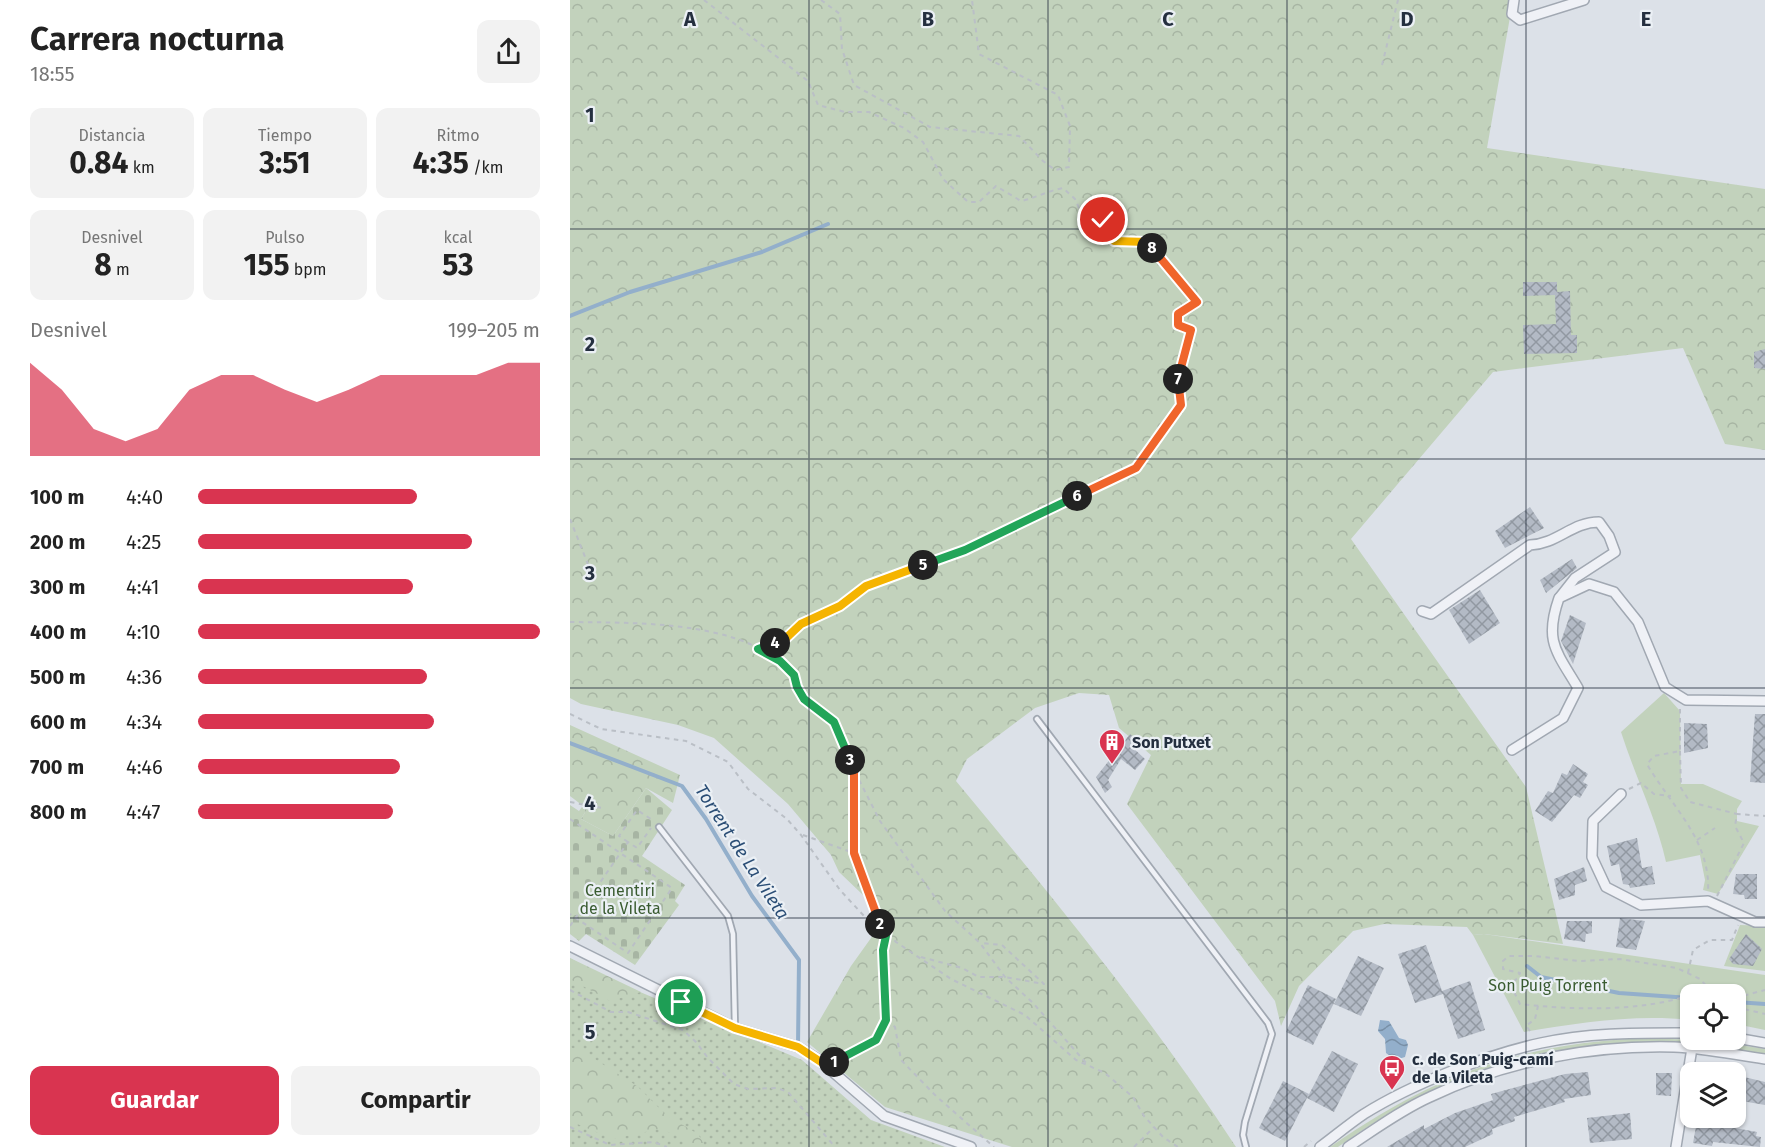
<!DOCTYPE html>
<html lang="es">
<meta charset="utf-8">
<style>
:root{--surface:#fff;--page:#f2f2f2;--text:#222;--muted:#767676;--accent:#d93450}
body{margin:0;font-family:"Fira Sans",sans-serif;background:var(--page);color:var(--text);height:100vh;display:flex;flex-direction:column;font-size:22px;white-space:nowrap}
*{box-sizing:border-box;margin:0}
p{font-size:20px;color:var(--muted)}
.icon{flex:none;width:33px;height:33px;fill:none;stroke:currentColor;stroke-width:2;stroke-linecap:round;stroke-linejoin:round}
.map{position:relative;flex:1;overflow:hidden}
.sheet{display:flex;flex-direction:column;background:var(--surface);width:570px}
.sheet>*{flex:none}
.tools{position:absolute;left:1110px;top:984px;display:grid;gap:12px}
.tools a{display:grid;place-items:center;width:66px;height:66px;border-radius:12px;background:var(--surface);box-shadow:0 2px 4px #0004;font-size:30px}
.pin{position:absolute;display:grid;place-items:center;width:51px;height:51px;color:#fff;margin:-26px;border:3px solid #fff;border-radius:50%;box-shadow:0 2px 6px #0007}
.km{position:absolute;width:30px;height:30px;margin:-15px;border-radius:50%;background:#222;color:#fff;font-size:16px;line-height:30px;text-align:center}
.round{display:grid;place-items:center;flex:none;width:63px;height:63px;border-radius:12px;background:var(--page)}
.head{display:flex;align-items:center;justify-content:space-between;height:102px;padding:0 30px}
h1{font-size:33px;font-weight:700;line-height:45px}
.stats{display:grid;grid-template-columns:repeat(3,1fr);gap:9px;height:102px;padding:6px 30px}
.stats div{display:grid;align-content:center;border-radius:12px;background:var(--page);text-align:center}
.stats b{font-size:30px;font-weight:700}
.stats small{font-size:16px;font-weight:400}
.stats p{font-size:16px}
.chart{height:168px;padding:12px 30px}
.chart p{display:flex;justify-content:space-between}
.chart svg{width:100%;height:108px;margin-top:6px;fill:var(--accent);opacity:.7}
.primary-button{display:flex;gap:12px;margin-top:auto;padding:12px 30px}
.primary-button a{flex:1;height:69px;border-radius:12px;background:var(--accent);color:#fff;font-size:24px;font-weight:700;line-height:69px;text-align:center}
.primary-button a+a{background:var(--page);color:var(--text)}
ul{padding:0 30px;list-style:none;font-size:20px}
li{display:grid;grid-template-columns:96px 72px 1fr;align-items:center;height:45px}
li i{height:15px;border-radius:8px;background:var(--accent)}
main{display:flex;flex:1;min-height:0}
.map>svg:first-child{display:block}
.grass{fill:url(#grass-dots)}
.forest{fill:url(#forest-crowns)}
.cemetery{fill:url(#cemetery-stones)}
.green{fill:#c2d2bc}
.water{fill:url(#water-waves)}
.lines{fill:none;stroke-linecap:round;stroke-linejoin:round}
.stream{stroke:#93afcb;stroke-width:4}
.building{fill:url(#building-cross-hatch)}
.lane-casing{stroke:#a1a8b2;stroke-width:8}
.street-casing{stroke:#a1a8b2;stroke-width:12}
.path{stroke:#babfc6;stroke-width:2;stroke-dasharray:4.5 4.5;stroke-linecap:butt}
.lane{stroke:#eff1f6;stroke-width:4.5}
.street{stroke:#eff1f6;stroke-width:9}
.split-1-casing{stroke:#fff;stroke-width:12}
.split-2-casing{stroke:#fff;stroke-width:12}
.split-3-casing{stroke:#fff;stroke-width:12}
.split-4-casing{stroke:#fff;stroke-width:12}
.split-5-casing{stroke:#fff;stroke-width:12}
.split-6-casing{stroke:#fff;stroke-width:12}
.split-7-casing{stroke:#fff;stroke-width:12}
.split-8-casing{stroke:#fff;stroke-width:12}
.split-9-casing{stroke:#fff;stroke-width:12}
.split-1{stroke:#f5b400;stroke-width:8}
.split-2{stroke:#22a559;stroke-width:8}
.split-3{stroke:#f0652b;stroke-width:8}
.split-4{stroke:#22a559;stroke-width:8}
.split-5{stroke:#f5b400;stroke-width:8}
.split-6{stroke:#22a559;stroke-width:8}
.split-7{stroke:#f0652b;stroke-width:8}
.split-8{stroke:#f0652b;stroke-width:8}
.split-9{stroke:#f5b400;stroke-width:8}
.grid{fill:none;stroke:#242f3f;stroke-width:1.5;stroke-opacity:0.55}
.labels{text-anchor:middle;stroke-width:4.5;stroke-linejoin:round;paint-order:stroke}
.poi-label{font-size:16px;font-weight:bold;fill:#242f3f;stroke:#ebf0f5;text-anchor:start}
.park-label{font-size:16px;fill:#3a5c31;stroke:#ebf0f5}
.water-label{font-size:18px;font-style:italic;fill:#2b4e76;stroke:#ebf0f5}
.grid-label{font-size:20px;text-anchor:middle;font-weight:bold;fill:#242f3f;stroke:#ebf0f5;stroke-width:4.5;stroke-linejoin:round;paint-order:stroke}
</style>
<main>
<section class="sheet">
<div class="head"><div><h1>Carrera nocturna</h1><p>18:55</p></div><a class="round"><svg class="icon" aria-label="share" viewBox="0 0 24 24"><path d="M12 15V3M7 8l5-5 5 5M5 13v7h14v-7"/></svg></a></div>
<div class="stats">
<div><p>Distancia</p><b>0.84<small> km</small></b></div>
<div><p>Tiempo</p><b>3:51</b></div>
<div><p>Ritmo</p><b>4:35<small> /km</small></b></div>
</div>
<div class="stats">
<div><p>Desnivel</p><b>8<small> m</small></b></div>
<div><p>Pulso</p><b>155<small> bpm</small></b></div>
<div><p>kcal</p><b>53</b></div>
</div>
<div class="chart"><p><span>Desnivel</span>199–205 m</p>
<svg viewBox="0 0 160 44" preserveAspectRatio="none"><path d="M0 44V6L10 17L20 33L30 38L40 33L50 17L60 11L70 11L80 17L90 22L100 17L110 11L120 11L130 11L140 11L150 6L160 6V44z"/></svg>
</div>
<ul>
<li><b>100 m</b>4:40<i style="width:64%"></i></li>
<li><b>200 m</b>4:25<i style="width:80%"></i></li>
<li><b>300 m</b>4:41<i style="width:63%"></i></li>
<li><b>400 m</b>4:10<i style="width:100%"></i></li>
<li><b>500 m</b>4:36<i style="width:67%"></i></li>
<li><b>600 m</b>4:34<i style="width:69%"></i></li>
<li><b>700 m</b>4:46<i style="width:59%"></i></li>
<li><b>800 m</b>4:47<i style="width:57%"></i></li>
</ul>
<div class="primary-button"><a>Guardar</a><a>Compartir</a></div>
</section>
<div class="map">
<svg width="1195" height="1147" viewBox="0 0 1195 1147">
<defs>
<pattern id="grass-dots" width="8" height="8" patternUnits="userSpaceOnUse" patternTransform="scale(1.5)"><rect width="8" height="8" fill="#c2d2bc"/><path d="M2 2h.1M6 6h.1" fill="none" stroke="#a7b5a3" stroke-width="1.8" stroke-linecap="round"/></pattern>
<pattern id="forest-crowns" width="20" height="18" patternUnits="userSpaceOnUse" patternTransform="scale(1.5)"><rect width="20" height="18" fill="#c2d2bc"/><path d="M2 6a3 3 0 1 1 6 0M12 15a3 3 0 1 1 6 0" fill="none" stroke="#a7b5a3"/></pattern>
<pattern id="cemetery-stones" width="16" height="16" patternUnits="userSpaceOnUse" patternTransform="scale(1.5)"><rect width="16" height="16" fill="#c2d2bc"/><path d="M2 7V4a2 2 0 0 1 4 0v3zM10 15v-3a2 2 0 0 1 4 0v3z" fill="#a7b5a3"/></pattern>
<pattern id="water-waves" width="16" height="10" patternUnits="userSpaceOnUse" patternTransform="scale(1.5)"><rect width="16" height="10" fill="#93afcb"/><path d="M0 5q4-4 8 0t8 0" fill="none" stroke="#788fa6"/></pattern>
<pattern id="building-cross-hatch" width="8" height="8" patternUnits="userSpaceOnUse" patternTransform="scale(1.5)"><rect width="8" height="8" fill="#b3bac5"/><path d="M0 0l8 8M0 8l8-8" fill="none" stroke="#9198a1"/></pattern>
</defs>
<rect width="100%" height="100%" fill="#dce1e8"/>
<path class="grass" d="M0,958l32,18 200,84 69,60 74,27h-375z"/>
<g class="forest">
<path d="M0,0h943l-26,148 278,41v261l-40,-6 -42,-96 -190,24 -142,167 175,248 37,157 -79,-10 -11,1 -6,-8 -83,-3 -31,7 -54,55 -18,40 -6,-25 -148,-197 24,-49 -32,-27 -10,-33 -30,-2 -44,15 -68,51 -11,22c98,118 196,237 280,366h-224l-127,-40 -78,-65 44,-76 35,-49 -47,-45 -8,-17 -43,-51 -74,-66 -36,-13 -97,-21 -11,-6z"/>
<path d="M0,725l110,50 -7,28 -27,-15 -33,48 -32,-17 6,-10 -17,-13z"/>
<path d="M0,958l71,34 -31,9 -40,-22z"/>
<path d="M0,1047l15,6 52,33 29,29 32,19 6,10 -10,3 -17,-12 -18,-6 -46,10 -43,-18z"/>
</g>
<path class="cemetery" d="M76,788l26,22 -30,46 43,29 -10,16 4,4 -44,60 -49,-31 -7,7 -9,-7v-129l9,6 3,-4 5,2 -6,10 32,17z"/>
<g class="green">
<path d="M1094,693l16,18 1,73h22l39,17 -5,8v12l22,5 -41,68 -15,-4 2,-10 -5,-25 -34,7c-10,-45 -31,-86 -45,-130z"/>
<path d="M1170,925l25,1v45l-41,-5z"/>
<path d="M914,934l281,41v55l-29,-6v-30h-46v26c-55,-6 -111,3 -166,12l-51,-97z"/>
<path d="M1077,1038l49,2 -1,4c-129,-10 -253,27 -357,103h-8c104,-72 190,-104 317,-109z"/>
<path d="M1137,1040l58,9v5l-58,-9z"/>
</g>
<path class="water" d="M810,1020l9,1 10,17 7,2 2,5 -3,12 -10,3 -9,-7 -1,-14 -7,-8z"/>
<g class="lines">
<g class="stream">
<path d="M0,316l60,-24 132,-40 66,-28"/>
<path d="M0,743l112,43 24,33 46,77 47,64 -1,86"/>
<path d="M957,966l14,11 78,16 71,5"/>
<path d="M1166,1002l29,2"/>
</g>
</g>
<g class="building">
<path d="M953,282h34v10l13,-1 1,44h6v18l-53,1 -1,-29 33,-1 -1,-29 -32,1z"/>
<path d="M1195,349v20l-11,-1v-16z"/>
<path d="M960,507l14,21 -39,20 -10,-17z"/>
<path d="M1002,559l5,9 -31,25 -6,-13z"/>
<path d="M910,590l20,33 -31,21 -20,-34z"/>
<path d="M1000,615l16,8 -13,41 -12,-23z"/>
<path d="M1185,714h10v69l-15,-1z"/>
<path d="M1114,723l23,1 1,24 -24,5z"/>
<path d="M560,734l5,4 -5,7 15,14 -10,11 -14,-11 -13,21 4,7 -7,6 -9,-16z"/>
<path d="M1003,764l15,10 -5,8 5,3 -8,13 -6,-3 -22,27 -17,-11 13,-20 5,2 9,-20 5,2z"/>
<path d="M1067,838l5,30 10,-2 3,18 -25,4 -1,-3 -6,-1 -4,-20 -8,2 -4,-20z"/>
<path d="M1014,867l3,14 -12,4v10l-16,5 -5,-21z"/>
<path d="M1166,874h21v25h-12l-1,-4 -11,-1z"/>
<path d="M1050,918l25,3 -9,29 -20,-3z"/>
<path d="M997,921h25v12l-6,1 -1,8 -21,-3z"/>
<path d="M1176,934l16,15 -9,17 -20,-2 -4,-5z"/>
<path d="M856,945l16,46 28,-10 15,49 -27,9 -15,-45 -28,9 -17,-49z"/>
<path d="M788,956l26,12 -23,48 -27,-12z"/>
<path d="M738,985l28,14 -23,46 -27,-13z"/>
<path d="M762,1051l26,13 -24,48 -27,-14z"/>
<path d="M1018,1072l3,23 -27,4 1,3 -51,15 1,4 -23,8 1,5 -28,13h-78l37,-22v4l31,-16 38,-13 -2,-6 74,-20z"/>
<path d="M1086,1073h16l-1,23 -15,-1z"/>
<path d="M1166,1075l29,7v23l-29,-5z"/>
<path d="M713,1081l26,13 -24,47 -26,-13z"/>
<path d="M1060,1113l2,26 -42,4 -3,-25z"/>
<path d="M1127,1121l60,11 -1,4 5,1 -1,10 -47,-5 -1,4 -19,-3z"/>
</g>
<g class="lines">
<g class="lane-casing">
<g id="lane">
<path d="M467,719l231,304 4,11 -27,88 -2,13 3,12"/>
<path d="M89,827l69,89 5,18 2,94"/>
</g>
</g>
<g class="street-casing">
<g id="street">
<path d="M944,0l-2,14 8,6 64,-20"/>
<path d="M852,611l9,3 99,-69c27,-1 42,-23 69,-23l10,14 6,16 -40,26 -15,19"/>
<path d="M942,750l51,-32 15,-30c-22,-37 -34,-47 -19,-90l30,-14 25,8 24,30 27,65 21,13 79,1"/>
<path d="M1051,794l-28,27 -1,36 14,30 35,18 67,-4 47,21h10"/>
<path d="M0,946l165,82 63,19 21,13 65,56 87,31"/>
<path d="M1166,1038l29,5"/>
<path d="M750,1147c15,-11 29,-23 44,-33 48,-30 122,-59 177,-71 49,-11 100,-10 149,-10"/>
<path d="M778,1147c26,-17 53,-37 82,-50 75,-36 161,-52 244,-50 31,1 61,8 91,12"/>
<path d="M1106,1147l16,-99"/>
</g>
</g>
<g class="path">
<path d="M134,0l104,81 10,24 27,7h24l35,16 19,14 20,37 25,23h11l17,-16 25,15c15,-3 26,-10 42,-13l12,11 4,9 24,12 11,21 33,1 50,60 -19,11v12l13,5 -13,51 3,24 -45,63 -171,82 -99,36 -26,20 -39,18 -18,17 -25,8"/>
<path d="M251,0l19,14 2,35 12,36 76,42 89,9 24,25 12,9 14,-3 1,-41 -12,-31 -79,-41 -7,-54"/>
<path d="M812,65l16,-65"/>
<path d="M0,519l21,53"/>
<path d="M0,622c61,1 162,-2 211,41 15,12 13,26 25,37 8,8 22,13 28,23 8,11 17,33 20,46 5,27 -3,56 0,83 3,20 17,44 25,63v8"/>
<path d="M1110,709v42l-26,5 -7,8c24,42 64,76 61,128"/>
<path d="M0,714l31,15 85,12 42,21 20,27 39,30 14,16 39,55 25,27 14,6 17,19 55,37 74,36 51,45 29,13 28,24 11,19 19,21 15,10"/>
<path d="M1110,751l1,37 9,14 47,12"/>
<path d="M285,772l25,49 65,90 35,32 25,34 28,26 54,61"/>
<path d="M1059,789l12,-6 13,11 17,2"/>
<path d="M0,802l32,6"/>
<path d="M0,819l102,69 -44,65 -58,-39"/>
<path d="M233,835l51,18"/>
<path d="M1127,840l18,-12"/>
<path d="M58,842l-9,-6 18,-26 17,11"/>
<path d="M1147,896l27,-53 -9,-17 2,-12 28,2"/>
<path d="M0,926l58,-84 9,6 14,-20"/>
<path d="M317,931l-4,19 3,70 9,7 6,33 35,36 58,51"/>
<path d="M351,957l41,11 17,9h26l39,7 -42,-39 -21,-2"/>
<path d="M1118,973l5,-23 17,-10h22l6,-15"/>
<path d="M0,990l41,22h17l55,18 13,12 12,16 26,26 14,5 29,-1 11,4 47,55"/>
<path d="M1122,994l17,-5 7,5"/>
<path d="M1120,995c-49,17 -118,15 -170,9l-10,-20 8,-6 2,-5 -17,-4v-8l6,-5h26l44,5 41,-2 57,9 23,11 9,10 24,5 13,1 19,-5"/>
<path d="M1166,1007l29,7"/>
<path d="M960,1031l-4,-5 9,-7 3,-13"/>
<path d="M265,1062l41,-22 10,-20"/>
<path d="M0,1127l40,18 44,-3 13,5"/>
<path d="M564,1147l20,-20"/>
<path d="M734,1147l7,-6"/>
</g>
<use href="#lane" class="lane"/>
<use href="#street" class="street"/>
</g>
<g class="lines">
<g class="split-1-casing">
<path id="split-1" d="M111,1002l54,26 63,19 29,19 7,-4"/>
</g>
<g class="split-2-casing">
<path id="split-2" d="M264,1062l42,-22 10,-20 -3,-70 4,-19 -7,-7"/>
</g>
<g class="split-3-casing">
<path id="split-3" d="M280,760l4,9v84l26,71"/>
</g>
<g class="split-4-casing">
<path id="split-4" d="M205,643l-17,6 22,12 14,14 3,12 7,12 30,23 16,38"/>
</g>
<g class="split-5-casing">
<path id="split-5" d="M205,643l8,-2 18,-17 39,-18 26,-20 57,-21"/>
</g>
<g class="split-6-casing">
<path id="split-6" d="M353,565l42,-15 112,-54"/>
</g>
<g class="split-7-casing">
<path id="split-7" d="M507,496l59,-28 45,-63 -3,-26"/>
</g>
<g class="split-8-casing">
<path id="split-8" d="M582,248l45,54 -19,12v11l13,5 -13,49"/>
</g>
<g class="split-9-casing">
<path id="split-9" d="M533,220l11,21 33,1 5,6"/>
</g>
<use href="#split-1" class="split-1"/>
<use href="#split-2" class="split-2"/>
<use href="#split-3" class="split-3"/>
<use href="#split-4" class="split-4"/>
<use href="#split-5" class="split-5"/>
<use href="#split-6" class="split-6"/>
<use href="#split-7" class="split-7"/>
<use href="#split-8" class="split-8"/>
<use href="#split-9" class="split-9"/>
</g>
<path class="grid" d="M239,0v1147M478,0v1147M717,0v1147M956,0v1147M0,229h1195M0,459h1195M0,688h1195M0,918h1195"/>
<defs>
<g id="building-pin" transform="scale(1.35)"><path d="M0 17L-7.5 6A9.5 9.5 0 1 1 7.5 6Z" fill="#d93450" stroke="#ebf0f5"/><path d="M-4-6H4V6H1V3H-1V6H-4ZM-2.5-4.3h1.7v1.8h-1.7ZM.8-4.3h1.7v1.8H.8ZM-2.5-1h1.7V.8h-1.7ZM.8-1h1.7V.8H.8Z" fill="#fff"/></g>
<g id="bus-pin" transform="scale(1.35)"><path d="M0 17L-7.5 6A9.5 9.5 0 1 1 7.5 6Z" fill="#d93450" stroke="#ebf0f5"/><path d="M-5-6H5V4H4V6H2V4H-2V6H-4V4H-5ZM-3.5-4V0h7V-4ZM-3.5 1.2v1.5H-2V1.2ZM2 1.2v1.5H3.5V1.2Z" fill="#fff"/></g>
</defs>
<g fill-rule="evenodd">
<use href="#building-pin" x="542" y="742"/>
<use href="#bus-pin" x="822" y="1068"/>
</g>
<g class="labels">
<g class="poi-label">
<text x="562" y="748">Son Putxet</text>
<text x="842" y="1065">c. de Son Puig-camí<tspan x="842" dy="18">de la Vileta</tspan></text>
</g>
<g class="park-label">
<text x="50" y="896">Cementiri<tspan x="50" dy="18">de la Vileta</tspan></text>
<text x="978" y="991">Son Puig Torrent</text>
</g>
<g class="water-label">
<text transform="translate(172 852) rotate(57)" y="6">Torrent de La Vileta</text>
</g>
</g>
<g class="grid-label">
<text x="120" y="26">A</text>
<text x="358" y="26">B</text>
<text x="598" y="26">C</text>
<text x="837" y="26">D</text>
<text x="1076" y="26">E</text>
<text x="20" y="122">1</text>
<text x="20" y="351">2</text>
<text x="20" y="580">3</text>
<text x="20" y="810">4</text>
<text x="20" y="1039">5</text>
</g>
</svg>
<div class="tools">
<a><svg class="icon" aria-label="locate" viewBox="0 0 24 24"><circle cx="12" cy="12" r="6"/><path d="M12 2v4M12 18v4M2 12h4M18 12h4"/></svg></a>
<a><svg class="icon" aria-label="layers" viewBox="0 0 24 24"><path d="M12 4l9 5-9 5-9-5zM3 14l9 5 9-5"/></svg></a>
</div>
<div class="pin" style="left:111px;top:1002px;background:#1e9e55"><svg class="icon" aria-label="arrive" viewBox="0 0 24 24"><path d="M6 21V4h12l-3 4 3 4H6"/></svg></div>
<div class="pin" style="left:533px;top:220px;background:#d93025"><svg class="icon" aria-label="check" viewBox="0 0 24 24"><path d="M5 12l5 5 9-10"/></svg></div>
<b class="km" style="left:264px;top:1062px">1</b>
<b class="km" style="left:310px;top:924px">2</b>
<b class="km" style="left:280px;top:760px">3</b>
<b class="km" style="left:205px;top:643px">4</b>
<b class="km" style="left:353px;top:565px">5</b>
<b class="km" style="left:507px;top:496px">6</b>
<b class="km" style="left:608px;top:379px">7</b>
<b class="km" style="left:582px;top:248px">8</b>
</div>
</main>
